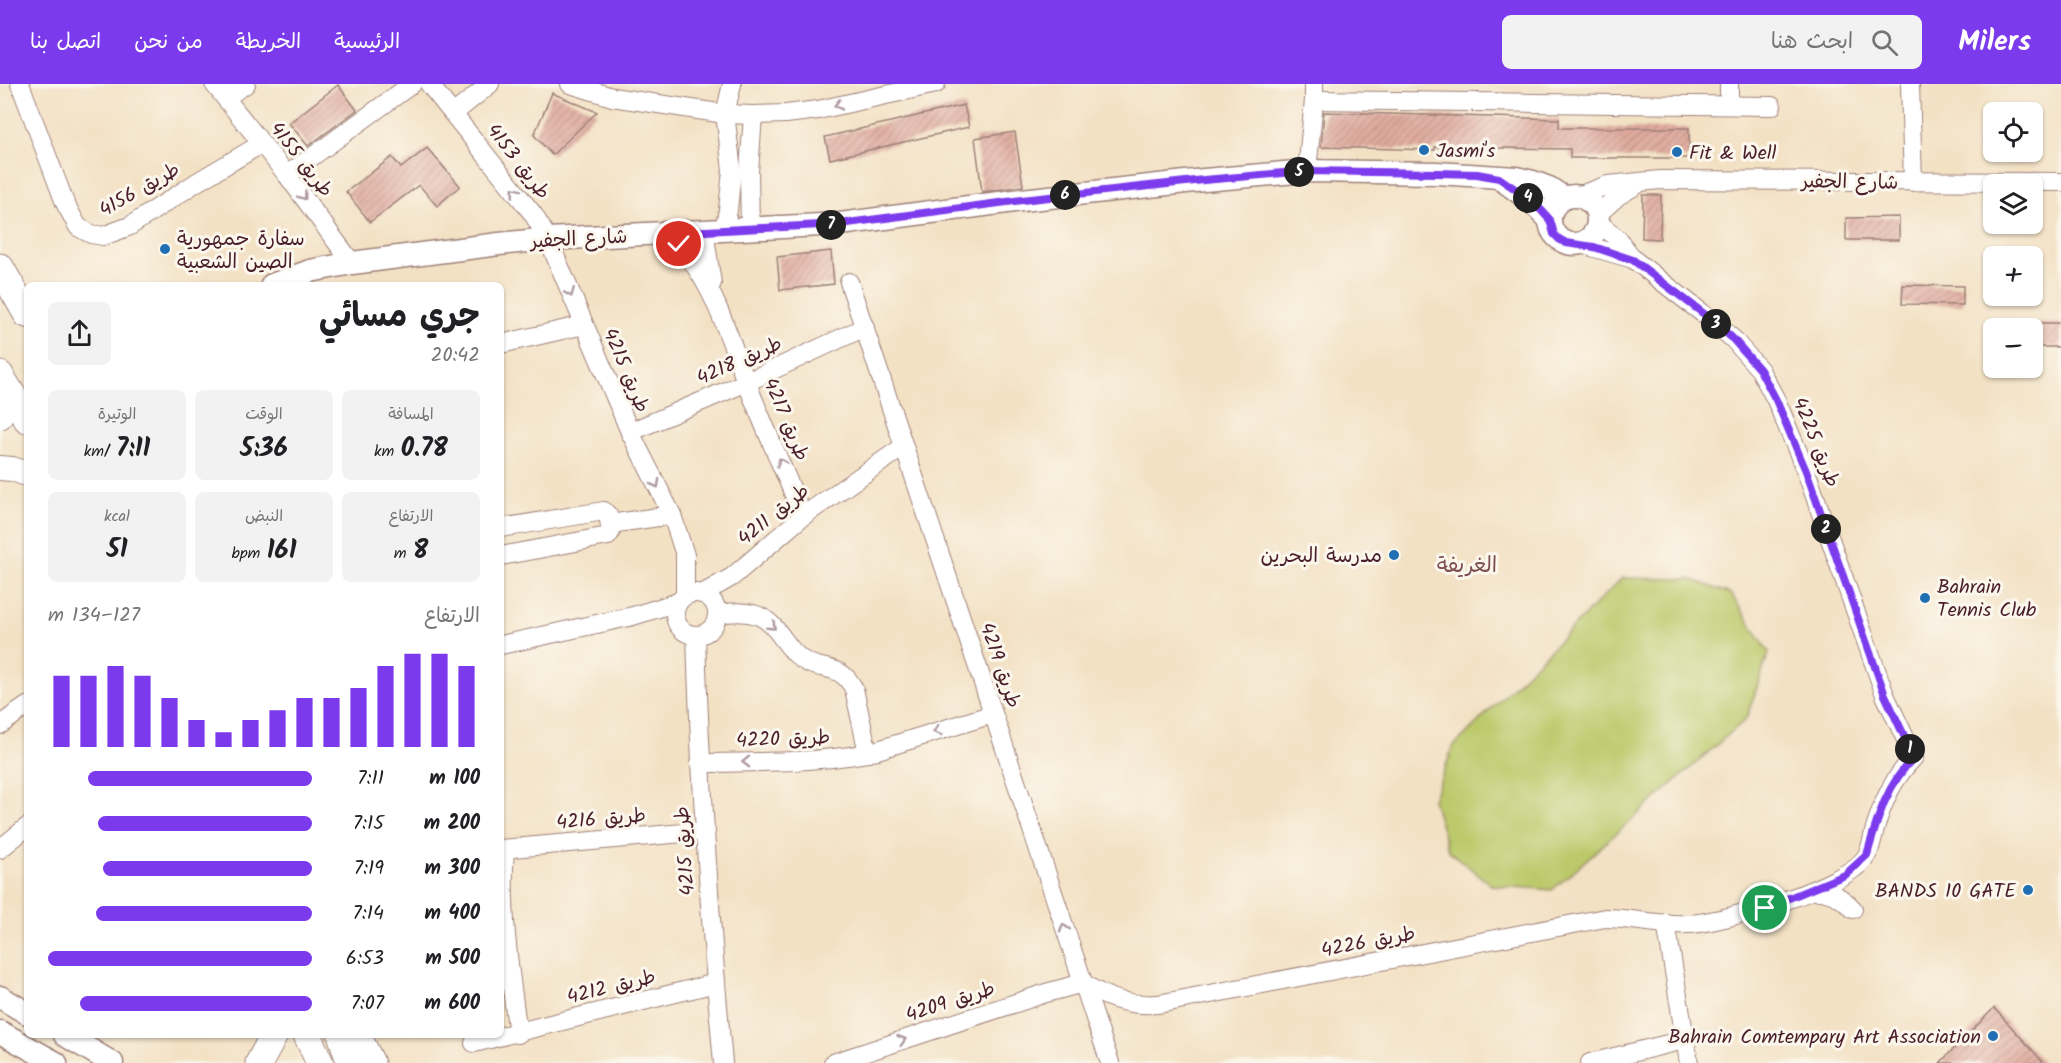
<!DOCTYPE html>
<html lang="ar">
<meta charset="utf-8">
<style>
:root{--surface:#fff;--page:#f2f2f2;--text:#202124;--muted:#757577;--accent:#7c3aed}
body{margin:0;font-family:Kalam,"Playpen Sans Arabic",sans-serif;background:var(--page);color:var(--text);direction:rtl;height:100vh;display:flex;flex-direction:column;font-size:22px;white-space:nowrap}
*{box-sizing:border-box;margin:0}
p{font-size:20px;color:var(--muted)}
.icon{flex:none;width:33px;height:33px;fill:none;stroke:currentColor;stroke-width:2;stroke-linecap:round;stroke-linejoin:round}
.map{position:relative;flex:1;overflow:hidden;direction:ltr}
.panel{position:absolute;left:24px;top:198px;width:480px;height:756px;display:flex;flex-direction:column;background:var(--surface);border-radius:9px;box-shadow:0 2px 4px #0004;direction:rtl}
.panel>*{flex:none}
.buttons{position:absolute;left:1983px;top:18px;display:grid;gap:12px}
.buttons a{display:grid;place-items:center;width:60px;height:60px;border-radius:9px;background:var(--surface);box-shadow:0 2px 4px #0004;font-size:30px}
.pin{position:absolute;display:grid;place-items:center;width:51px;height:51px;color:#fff;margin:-26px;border:3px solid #fff;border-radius:50%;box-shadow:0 2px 6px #0007}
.km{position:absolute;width:30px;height:30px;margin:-15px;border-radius:50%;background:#222;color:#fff;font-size:16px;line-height:30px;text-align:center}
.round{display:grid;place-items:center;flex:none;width:63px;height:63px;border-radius:9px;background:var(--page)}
.head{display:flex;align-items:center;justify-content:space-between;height:102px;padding:0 24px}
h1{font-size:33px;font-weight:700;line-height:45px}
.metrics{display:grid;grid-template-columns:repeat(3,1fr);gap:9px;height:102px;padding:6px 24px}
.metrics div{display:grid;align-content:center;border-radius:9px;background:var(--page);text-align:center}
.metrics b{font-size:26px;font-weight:700}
.metrics small{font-size:16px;font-weight:400}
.metrics p{font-size:16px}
.chart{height:168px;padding:12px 24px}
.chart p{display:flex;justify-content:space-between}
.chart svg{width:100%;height:108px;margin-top:6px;stroke:var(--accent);stroke-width:6}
ul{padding:0 24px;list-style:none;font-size:20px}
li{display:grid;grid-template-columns:96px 72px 1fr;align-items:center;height:45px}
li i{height:15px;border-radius:8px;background:var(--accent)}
header{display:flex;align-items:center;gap:36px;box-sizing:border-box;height:84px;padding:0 30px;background:var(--accent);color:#fff}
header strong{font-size:28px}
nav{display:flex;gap:33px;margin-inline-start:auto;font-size:21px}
.search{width:420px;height:54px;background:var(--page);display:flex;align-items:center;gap:15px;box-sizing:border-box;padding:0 21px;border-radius:9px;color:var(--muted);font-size:22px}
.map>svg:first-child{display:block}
.green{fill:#bcc96b;stroke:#83744b;stroke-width:1.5}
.building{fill:url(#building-hatch)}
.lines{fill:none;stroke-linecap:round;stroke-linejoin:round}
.minor-casing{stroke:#9e8078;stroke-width:20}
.tertiary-casing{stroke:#9e8078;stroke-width:25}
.secondary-casing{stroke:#9e8078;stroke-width:26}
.primary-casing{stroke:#9e8078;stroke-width:29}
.motorway-casing{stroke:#9e8078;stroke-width:34}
.minor{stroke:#fff;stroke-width:18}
.tertiary{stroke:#fff;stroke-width:22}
.secondary{stroke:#fff;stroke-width:24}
.primary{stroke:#fff;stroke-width:27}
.motorway{stroke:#fff;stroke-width:32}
.oneway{stroke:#ae9aa0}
.route-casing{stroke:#fff;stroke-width:12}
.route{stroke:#7c3aed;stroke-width:8}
.poi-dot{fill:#1f6fb2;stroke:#fbf7ec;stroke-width:2}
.labels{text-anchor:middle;stroke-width:6;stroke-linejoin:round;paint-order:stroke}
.poi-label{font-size:20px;fill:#4a1f2b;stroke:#fbf7ec;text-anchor:start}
.street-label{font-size:20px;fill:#4a1f2b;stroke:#fbf7ec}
.quarter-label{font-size:22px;fill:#7e5053;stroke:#fbf7ec}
</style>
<header>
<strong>Milers</strong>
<div class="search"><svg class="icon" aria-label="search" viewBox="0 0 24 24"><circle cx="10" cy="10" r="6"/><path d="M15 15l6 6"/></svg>ابحث هنا</div>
<nav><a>الرئيسية</a><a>الخريطة</a><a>من نحن</a><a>اتصل بنا</a></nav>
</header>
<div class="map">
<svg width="2061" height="979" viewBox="0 0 2061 979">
<defs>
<pattern id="building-hatch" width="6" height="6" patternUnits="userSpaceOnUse" patternTransform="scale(1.5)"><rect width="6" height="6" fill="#e0aa9e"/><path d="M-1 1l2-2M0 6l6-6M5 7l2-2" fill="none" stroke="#b88a81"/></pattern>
</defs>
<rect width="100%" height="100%" fill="#fbf7ec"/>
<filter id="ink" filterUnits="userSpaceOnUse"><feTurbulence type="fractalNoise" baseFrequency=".0167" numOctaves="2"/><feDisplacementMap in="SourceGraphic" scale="12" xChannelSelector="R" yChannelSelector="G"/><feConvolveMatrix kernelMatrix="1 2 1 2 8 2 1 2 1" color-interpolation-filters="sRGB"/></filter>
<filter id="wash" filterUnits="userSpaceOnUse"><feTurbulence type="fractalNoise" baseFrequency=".008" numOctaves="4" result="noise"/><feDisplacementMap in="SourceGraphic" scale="24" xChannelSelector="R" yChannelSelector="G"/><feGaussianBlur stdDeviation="1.35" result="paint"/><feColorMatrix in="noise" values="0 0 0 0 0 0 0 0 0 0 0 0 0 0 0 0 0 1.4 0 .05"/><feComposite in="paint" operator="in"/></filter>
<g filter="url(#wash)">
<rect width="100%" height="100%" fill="#f3e1c4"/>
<path class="green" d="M1622,494l69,1 40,15 38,58 -23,67 -194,171 -61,-5 -43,-35 -15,-50 20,-53z"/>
<g id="blocks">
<g class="building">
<path d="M338,1l19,25 -49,36 -19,-23z"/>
<path d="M552,9l45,19 -45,43 -18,-20z"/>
<path d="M964,21l5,22 -139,32 -5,-22z"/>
<path d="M1324,28l235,7v9h130v30h-119v-9l-135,-2v3l-114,-3z"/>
<path d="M1015,48l8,54 -41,6 -7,-54z"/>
<path d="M427,64l33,38 -23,20 -18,-21 -49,37 -24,-30 46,-35 9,11z"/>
<path d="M1643,111h18l-1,44 -18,-1z"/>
<path d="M1899,133v23h-53v-22z"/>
<path d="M831,167l3,33 -54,6 -3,-33z"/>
<path d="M1903,201l60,1v19l-61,-1z"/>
<rect x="2038" y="239" width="23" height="24"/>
<path d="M1994,924l50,55h-104z"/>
</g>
</g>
</g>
<g filter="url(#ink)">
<use href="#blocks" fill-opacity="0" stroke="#9e8078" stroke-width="1.5"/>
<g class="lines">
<g class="minor-casing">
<g id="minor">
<path d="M20,0l45,119 13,24 13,7 12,2 27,-10 67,-44 64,-38"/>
<path d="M214,0l73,91 65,88"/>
<path d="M429,0l104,130 15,25 82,193 42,83 13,40v40"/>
<path d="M570,0l42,13 113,17 28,1 33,-1 32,-4 118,-26"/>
<path d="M1910,0l3,98"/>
<path d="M225,14l21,-14"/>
<path d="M1314,16l458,6"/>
<path d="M1729,21v-21"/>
<path d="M453,30l37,-30"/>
<path d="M1307,87l7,-71v-16"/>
<path d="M287,91l125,-91"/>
<path d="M1578,112l30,-11 52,-5 401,2"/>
<path d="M1598,130l20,-18 20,-12"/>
<path d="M1598,138l20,17 15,20"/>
<path d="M750,145l-1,-57 4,-57"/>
<path d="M724,146l4,-20 4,-40 -7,-56 7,-30"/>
<path d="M704,147l8,52"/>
<path d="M668,149c46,47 55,90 78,148 18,45 38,90 57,135"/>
<path d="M849,198l261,781"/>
<path d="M501,260l83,-19"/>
<path d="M630,348l117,-50 118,-55"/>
<path d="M610,440l62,-9"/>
<path d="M501,444l103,-17 4,4 3,16 -3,5 -107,20"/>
<circle cx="696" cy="530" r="21"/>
<path d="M702,510l30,-17 71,-61 100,-69"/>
<path d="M717,530c13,-1 29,-4 42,2 19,8 25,30 41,42 20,16 39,2 54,31l14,64"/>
<path d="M696,551c4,143 14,286 27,428"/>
<path d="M501,561l132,-29 45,-14"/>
<path d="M0,641l27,-19"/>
<path d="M700,679c57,-1 113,0 168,-10l125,-39"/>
<path d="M0,765l27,-22"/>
<path d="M501,765l205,-18"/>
<path d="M505,765c-5,61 5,124 13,185"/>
<path d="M1810,807c17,-2 32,6 43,18"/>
<path d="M1666,839l23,140"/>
<path d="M1083,899c23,16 46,23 75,21l447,-86c27,0 54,8 82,6 35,-1 164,-38 180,-69 4,-8 6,-18 8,-27 9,-29 18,-49 39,-71l-29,-62 -79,-224 -30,-71 -16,-30 -27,-31 -18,-16 -82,-64 -52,-15"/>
<path d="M474,959l242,-60"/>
<path d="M833,979l213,-70 37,-10"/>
<path d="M1590,979l94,-23"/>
</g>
</g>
<g class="tertiary-casing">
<g id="tertiary">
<path d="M1501,95l30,22 19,19"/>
<circle cx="1574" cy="136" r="24"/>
<path d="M272,201l38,-14 42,-8 147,-19 49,-5 292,-15 182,-24 182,-20 103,-9 130,2 79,5 17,4 16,6 15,10"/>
<path d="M0,913l27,16"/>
<path d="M0,948l56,31"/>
<path d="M65,951l47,28"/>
</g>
</g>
<g class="secondary-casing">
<g id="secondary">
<path d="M0,333l8,-28"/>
<path d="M0,384l12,1 15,5"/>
</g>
</g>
<g class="primary-casing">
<g id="primary">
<path d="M0,183l27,47"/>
<path d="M0,291l27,44"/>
<path d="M307,951l13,28"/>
<path d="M357,951l14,28"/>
<path d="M259,979l15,-28"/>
</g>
</g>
<g class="motorway-casing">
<path id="motorway" d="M344,951l9,28"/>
</g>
<use href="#minor" class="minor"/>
<use href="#tertiary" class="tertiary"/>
<use href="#secondary" class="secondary"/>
<use href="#primary" class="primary"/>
<use href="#motorway" class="motorway"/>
</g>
<defs><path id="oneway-chevron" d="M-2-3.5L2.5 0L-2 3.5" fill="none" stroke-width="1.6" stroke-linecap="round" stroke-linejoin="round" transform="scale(1.5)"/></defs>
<g class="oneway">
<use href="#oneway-chevron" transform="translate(838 21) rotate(167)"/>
<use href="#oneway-chevron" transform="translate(515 107) rotate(-128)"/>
<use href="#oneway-chevron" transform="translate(303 112) rotate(54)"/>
<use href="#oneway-chevron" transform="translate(570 209) rotate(68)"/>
<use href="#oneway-chevron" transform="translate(781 378) rotate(-113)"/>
<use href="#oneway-chevron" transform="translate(656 400) rotate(62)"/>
<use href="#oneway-chevron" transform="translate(772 542) rotate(43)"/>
<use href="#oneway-chevron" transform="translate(937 647) rotate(162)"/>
<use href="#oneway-chevron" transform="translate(746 678) rotate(179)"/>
<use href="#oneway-chevron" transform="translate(1064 844) rotate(-108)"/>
<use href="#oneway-chevron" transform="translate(902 956) rotate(-18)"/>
</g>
</g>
<g class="lines" filter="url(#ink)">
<g class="route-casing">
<path id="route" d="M679,160l-11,-11 172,-9 182,-24 182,-20 103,-9 130,2 40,1 22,4 22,15 20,17 9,10 4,14 5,5 7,4 28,4 39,13 83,63 17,16 27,31 16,30 30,71 79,224 29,62c-28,29 -36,60 -47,98l-22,20 -80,33"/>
</g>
<use href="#route" class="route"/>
</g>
<g class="poi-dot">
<circle cx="1424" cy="66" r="6"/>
<circle cx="1677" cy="68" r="6"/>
<circle cx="165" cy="165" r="6"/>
<circle cx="1394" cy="471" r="6"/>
<circle cx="1925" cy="514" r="6"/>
<circle cx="2028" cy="806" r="6"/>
<circle cx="1993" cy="952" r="6"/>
</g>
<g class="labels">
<g class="poi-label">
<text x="1436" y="73">Jasmi's</text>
<text x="1689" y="75">Fit &amp; Well</text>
<text x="177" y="161">سفارة جمهورية<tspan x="177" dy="23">الصين الشعبية</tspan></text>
<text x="1382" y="478" text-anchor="end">مدرسة البحرين</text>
<text x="1937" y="509">Bahrain<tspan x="1937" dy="23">Tennis Club</tspan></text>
<text x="2016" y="813" text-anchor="end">BANDS 10 GATE</text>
<text x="1981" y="959" text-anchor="end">Bahrain Comtempary Art Association</text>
</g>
<g class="street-label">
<text transform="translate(302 75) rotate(52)" y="7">طريق 4155</text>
<text transform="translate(519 77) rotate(52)" y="7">طريق 4153</text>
<text transform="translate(1850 97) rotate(1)" y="7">شارع الجفير</text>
<text transform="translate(139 105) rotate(-30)" y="7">طريق 4156</text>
<text transform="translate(579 154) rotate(-3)" y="7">شارع الجفير</text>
<text transform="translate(739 276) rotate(-24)" y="7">طريق 4218</text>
<text transform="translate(627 286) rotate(67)" y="7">طريق 4215</text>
<text transform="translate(787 335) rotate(67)" y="7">طريق 4217</text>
<text transform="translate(1817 358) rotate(68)" y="7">طريق 4225</text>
<text transform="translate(773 430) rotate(-39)" y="7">طريق 4211</text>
<text transform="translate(1001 581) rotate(71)" y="7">طريق 4219</text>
<text transform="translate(783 654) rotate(-2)" y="7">طريق 4220</text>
<text transform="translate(601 734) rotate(-5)" y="7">طريق 4216</text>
<text transform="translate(684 767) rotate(-94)" y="7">طريق 4215</text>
<text transform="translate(1368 857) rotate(-11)" y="7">طريق 4226</text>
<text transform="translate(611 902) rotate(-14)" y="7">طريق 4212</text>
<text transform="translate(950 917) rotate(-18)" y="7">طريق 4209</text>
</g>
<g class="quarter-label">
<text x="1467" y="488">الغريفة</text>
</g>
</g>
</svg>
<div class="buttons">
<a><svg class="icon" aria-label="locate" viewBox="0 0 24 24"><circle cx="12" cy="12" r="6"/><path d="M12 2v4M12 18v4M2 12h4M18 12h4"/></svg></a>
<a><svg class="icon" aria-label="layers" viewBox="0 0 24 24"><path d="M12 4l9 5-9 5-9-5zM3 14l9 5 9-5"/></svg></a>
<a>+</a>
<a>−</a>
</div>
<div class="pin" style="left:1765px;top:824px;background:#1e9e55"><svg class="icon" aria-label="arrive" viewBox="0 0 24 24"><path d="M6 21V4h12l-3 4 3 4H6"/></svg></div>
<div class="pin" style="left:679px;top:160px;background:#d93025"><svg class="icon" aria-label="check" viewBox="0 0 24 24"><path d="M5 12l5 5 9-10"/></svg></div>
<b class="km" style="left:1910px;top:665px">1</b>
<b class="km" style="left:1826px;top:445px">2</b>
<b class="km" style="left:1716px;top:240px">3</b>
<b class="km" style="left:1528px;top:114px">4</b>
<b class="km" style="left:1299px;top:88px">5</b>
<b class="km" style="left:1065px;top:111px">6</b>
<b class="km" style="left:831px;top:141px">7</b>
<section class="panel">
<div class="head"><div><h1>جري مسائي</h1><p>20:42</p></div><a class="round"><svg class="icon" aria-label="share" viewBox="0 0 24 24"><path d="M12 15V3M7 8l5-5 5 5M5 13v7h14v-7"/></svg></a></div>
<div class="metrics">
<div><p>المسافة</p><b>0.78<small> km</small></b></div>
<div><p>الوقت</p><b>5:36</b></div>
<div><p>الوتيرة</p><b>7:11<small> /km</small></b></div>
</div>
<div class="metrics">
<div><p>الارتفاع</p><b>8<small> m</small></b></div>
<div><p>النبض</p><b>161<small> bpm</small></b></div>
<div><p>kcal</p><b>51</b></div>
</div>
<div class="chart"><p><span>الارتفاع</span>127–134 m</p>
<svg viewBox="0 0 160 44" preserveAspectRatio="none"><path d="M5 44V15M15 44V15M25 44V11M35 44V15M45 44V24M55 44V33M65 44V38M75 44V33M85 44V29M95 44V24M105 44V24M115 44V20M125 44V11M135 44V6M145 44V6M155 44V11"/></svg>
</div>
<ul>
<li><b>100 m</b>7:11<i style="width:85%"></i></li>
<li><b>200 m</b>7:15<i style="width:81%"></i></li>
<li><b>300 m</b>7:19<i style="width:79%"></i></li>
<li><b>400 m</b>7:14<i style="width:82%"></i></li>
<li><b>500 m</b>6:53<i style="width:100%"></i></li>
<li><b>600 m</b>7:07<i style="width:88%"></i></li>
</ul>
</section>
</div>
